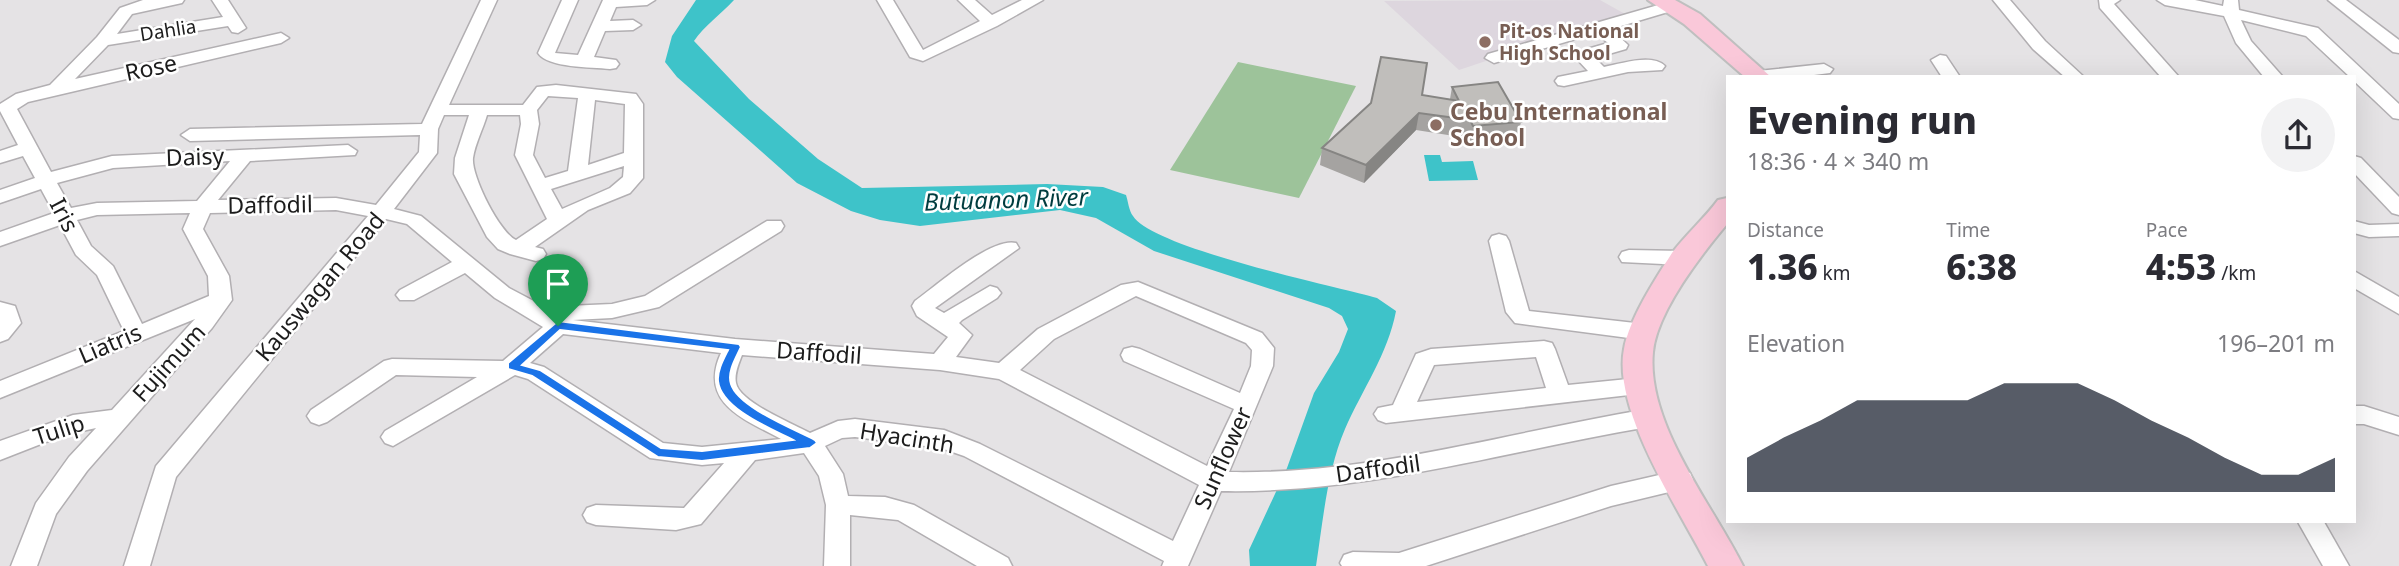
<!DOCTYPE html>
<meta charset="utf-8">
<style>
:root{--surface:#fff;--page:#f2f2f3;--text:#2b2b33;--muted:#7c7c81;--accent:#111827}
body{margin:0;font-family:"Noto Sans",sans-serif;background:var(--page);color:var(--text);height:100vh;display:flex;flex-direction:column;font-size:26px;white-space:nowrap}
*{box-sizing:border-box;margin:0}
p{font-size:23px;color:var(--muted)}
.icon{flex:none;width:38px;height:38px;fill:none;stroke:currentColor;stroke-width:2;stroke-linecap:round;stroke-linejoin:round}
.map{position:relative;flex:1;overflow:hidden}
.drawer{position:absolute;left:1726px;top:75px;width:630px;height:448px;display:flex;flex-direction:column;background:var(--surface);border-radius:0px;box-shadow:0 7px 28px #0002}
.drawer>*{flex:none}
.pin{position:absolute;display:grid;place-items:center;width:60px;height:60px;color:#fff;margin:-72px -30px;border-radius:50% 50% 50% 0;rotate:-45deg;box-shadow:0 0 7px #0007}
.pin .icon{rotate:45deg}
.round{display:grid;place-items:center;flex:none;width:74px;height:74px;border-radius:37px;background:var(--page)}
.summary{display:flex;align-items:center;justify-content:space-between;height:119px;padding:0 21px}
h1{font-size:38px;font-weight:800;line-height:52px}
.stats{display:grid;grid-template-columns:repeat(3,1fr);gap:10px;height:119px;padding:7px 21px}
.stats div{display:grid;align-content:center}
.stats b{font-size:35px;font-weight:800}
.stats small{font-size:19px;font-weight:400}
.stats p{font-size:19px}
.chart{height:196px;padding:14px 21px}
.chart p{display:flex;justify-content:space-between}
.chart svg{width:100%;height:126px;margin-top:7px;fill:var(--accent);opacity:.7}
.map>svg:first-child{display:block}
.built{fill:#ddd6de}
.green{fill:#9dc39a}
.water{fill:#3ec3c9}
.lines{fill:none;stroke-linecap:round;stroke-linejoin:round}
.minor-casing{stroke:#b2afb2;stroke-width:3}
.major-casing{stroke:#bfbfbf;stroke-width:4}
.minor{fill:#fff;fill-rule:evenodd}
.major{fill:#fac8d9;fill-rule:evenodd}
.wall{fill:#a5a3a1}
.shaded-wall{fill:#868583}
.building{fill:#c0bebb;stroke:#868583;stroke-width:2}
.route{fill:#1a73e8;stroke:#fff;stroke-width:2;fill-rule:evenodd}
.education-dot{fill:#8d6e63;stroke:#fff;stroke-width:2.5}
.labels{text-anchor:middle;stroke-width:5;stroke-linejoin:round;paint-order:stroke}
.far-street-label{font-size:19px;fill:#1c1c1c;stroke:#fff}
.far-education-label{font-size:19px;font-weight:bold;fill:#785e54;stroke:#fff;text-anchor:start}
.street-label{font-size:23px;fill:#1c1c1c;stroke:#fff}
.education-label{font-size:23px;font-weight:bold;fill:#785e54;stroke:#fff;text-anchor:start}
.water-label{font-size:24px;font-style:italic;fill:#003d3f;stroke:#fff}
</style>
<div class="map">
<svg width="2399" height="566" viewBox="0 0 2399 566">
<rect width="100%" height="100%" fill="#e5e3e5"/>
<path class="built" d="M1600,0l25,14 -166,56 -75,-69z"/>
<path class="green" d="M1238,62l118,24 -57,112 -129,-28z"/>
<g class="water">
<path d="M696,0h38c-13,14 -30,26 -40,41l55,58 69,60 44,29 185,-4 56,3 23,8c2,6 3,16 7,21 20,32 200,70 244,82l19,13c-8,43 -34,79 -51,118 -18,42 -22,92 -29,137h-66l-1,-16 38,-82 27,-75 25,-41 9,-23 -6,-13 -13,-8 -175,-57 -58,-33 -36,-8 -140,16 -40,-6 -29,-9 -54,-28 -120,-106 -12,-15 7,-26z"/>
<path d="M1424,155h16l2,7 31,-1 5,19 -49,1z"/>
</g>
<g class="lines">
<g class="minor-casing">
<g id="minor">
<path d="M143,0h41l-2,3 -50,11 -15,20 106,-17 -11,-17h16l18,28 -8,5 -6,-1 -4,-6 -120,19 -33,34 206,-46 8,5 -8,5 -253,59 -11,7 34,63 61,-16 236,-11 9,6 -2,4 -105,6 -32,39 118,-2 40,7 43,-53 1,-17 -230,6 -9,-6 9,-6 232,-5 59,-124h16l-48,105h74l14,-18 19,-2 80,9 7,10v74l-13,15 -42,17 -53,37 8,2 3,5 -3,5 -7,2 -26,-7 -12,-5 -11,-12 -33,-63 1,-16 14,-43h-25l-6,14 -1,24 -43,56 27,7 88,72 36,19 67,-3 33,-8 122,-75h14l3,5 -3,5 -122,76 -47,11 -39,2 162,19 199,15 14,-17 -31,-21 -5,-10 3,-5c21,-15 76,-64 101,-58l3,5 -84,60 9,5 46,-27 7,2 4,5 -4,5 -35,22 -3,3 13,12 -16,22 43,6 39,-34 83,-44 17,-3 124,51 12,15 -1,18 -44,106c142,3 280,-40 419,-63l8,3 4,6 -4,6 -8,3c-142,24 -282,67 -427,64l-33,75h-26l2,-5 -200,-105 -23,-8 -86,-11 -13,1 -17,8 18,28 5,22 37,1 29,8 94,53 4,8h-35l-79,-46 -48,-5v51h-26l2,-61 -7,-29 -15,-23 -49,7 -54,64 -25,6 -80,-5 -9,-3 -4,-7 4,-7 9,-3 88,3 40,-45 -22,2 -52,-7 -122,-79 -13,-4 -122,71 -8,-3 -4,-6 4,-6 92,-54 -81,-2 -69,47 -8,3 -8,-3 -4,-6 4,-6 73,-49 8,-2 111,2 40,-34 -48,-29 -30,-25 -51,27h-14l-4,-5 4,-5 52,-28 -45,-38 -21,-5 -210,258 -26,89h-26l32,-100 212,-250 -32,-6 -126,3 -7,16 26,47 3,24 -20,28 -125,143 -31,43 -19,52h-26l25,-63 33,-46 27,-29 -32,7 -64,25v-19l73,-26 39,-5 83,-91 -195,79v-17l124,-50 -27,-56 -21,-20 -16,-30 -60,21v-14l54,-19 -13,-24 -41,14v-13l35,-12 -12,-22 -23,7v-12l18,-6 -18,-34v-7l16,-10 34,-9 47,-48 23,-29zM548,96l30,2 -10,73 -23,7 -12,-23 6,-31 -2,-14zM595,100l30,4 -1,49 -36,12zM487,115h33l1,9 -6,31 32,64 -31,21c-16,-7 -45,-64 -43,-82 2,-14 10,-29 14,-43zM230,161l-33,40 -100,2 -26,5 -14,-25 56,-15zM624,166l-1,11 -13,11 -48,21 -11,-20zM190,213l-7,16 25,47 1,20 -67,28 -29,-58 -22,-20 -14,-26 20,-5zM1136,296l110,47 6,7 -1,16 -11,27 -100,-44 -8,-2 -8,2 -3,6 3,6 110,48 -27,57 -187,-96 34,-31zM563,334l158,19c-23,50 23,66 60,86l-79,8 -39,-4 -119,-76 -14,-4zM742,355l198,15 59,9 200,106 -26,56 -193,-97 -36,-14 -89,-11 -17,2 -28,12c-16,-9 -71,-31 -74,-50 -2,-9 3,-20 6,-28z"/>
<path d="M562,0h16l-23,53 23,2 25,-55h52l-8,5 -31,2 -6,14 23,-1 8,5 -8,5 -28,1 -11,26 22,3 3,4 -3,4 -6,1c-19,-2 -62,-1 -72,-16z"/>
<path d="M877,0h16l30,50 57,-29 -22,-21h17l17,15 30,-15h21l-46,26 -74,35 -13,-4z"/>
<path d="M1993,0h17l35,41 39,36h-19l-32,-28z"/>
<path d="M2099,0h21l-6,4 65,73h-18l-61,-69z"/>
<path d="M2157,0h38l28,6 1,-6h14l1,10 79,18 81,76v15l-6,-1 -39,-37v-4h-4l-44,-41 -65,-16 10,21 32,36h-19l-28,-34 -12,-27 -59,-11z"/>
<path d="M2328,0h18l53,40v13l-6,-1z"/>
<path d="M1672,1l8,5 -2,3 -67,20 17,16 -2,4 -31,9 9,9c16,-3 48,-14 61,-1l-3,4 -34,2 -64,14 -6,-1 -3,-4 3,-4 30,-6 -14,-15 3,-4 31,-9 -12,-10 -102,30 -9,-5 3,-4z"/>
<path d="M1940,55l6,1 14,21h-18l-11,-17z"/>
<path d="M1824,64l9,5 -3,4 -32,4 -49,-1 9,-5z"/>
<path d="M2354,156l7,2 38,39v18l-7,-2 -38,-40z"/>
<path d="M2354,221l15,4 30,-1v12l-30,1 -15,-4z"/>
<path d="M1499,234l7,2 3,5 20,70 115,13 8,3 3,5 -3,5 -8,3 -129,-17 -9,-11 -17,-71 3,-5z"/>
<path d="M1629,250l54,1 7,2 3,5 -3,5 -7,2 -61,-3 -3,-5 3,-5z"/>
<path d="M2354,271l45,26v17l-45,-26z"/>
<path d="M0,302l15,4 6,17 -13,16 -8,3z"/>
<path d="M1544,341l8,2 3,6 13,36 70,-7 8,2 3,6 -3,6 -8,2 -252,29 -8,-3 -4,-6 4,-6 15,-3 23,-51 15,-5zM1536,357l10,31 -129,14 17,-37z"/>
<path d="M2354,406h10l35,11v18l-35,-11h-10z"/>
<path d="M1681,470l9,3 3,7 -3,7 -79,19 -185,60h-84l-2,-3 4,-8 9,-3 46,1 212,-67z"/>
<path d="M2298,522h26l25,44h-26z"/>
</g>
</g>
<g class="major-casing">
<g id="major">
<path d="M1648,0h27l25,14 71,63h-26l-61,-53z"/>
<path d="M1727,198v26c-25,30 -70,87 -74,128 -7,72 59,152 90,214h-35c-28,-55 -96,-155 -84,-217 5,-30 32,-71 48,-96 14,-19 32,-34 46,-53z"/>
</g>
</g>
<use href="#minor" class="minor"/>
<use href="#major" class="major"/>
</g>
<path class="wall" d="M1452,87l69,35 -4,17 -47,5 -3,-6 -51,-8 -52,53 -44,-18 2,-17 100,-52 28,3z"/>
<path class="shaded-wall" d="M1419,113l-3,17 -52,53 2,-18z"/>
<path class="building" d="M1381,57l46,6 -5,32 37,6 -7,-14 46,-5 23,40 -48,4 -3,-6 -51,-7 -53,52 -44,-17 49,-45z"/>
<path class="route" d="M558,321l181,23 2,3c-5,11 -14,25 -10,37 7,23 63,45 84,56l2,3 -7,5 -108,13 -44,-4 -126,-81 -24,-7v-6zM560,330l168,20c-5,10 -11,21 -10,31 3,28 54,48 75,59l-91,11 -41,-3 -121,-78 -18,-5z"/>
<g class="education-dot">
<circle cx="1485" cy="42" r="7"/>
<circle cx="1436" cy="125" r="7"/>
</g>
<g class="labels">
<g class="far-street-label">
<text transform="translate(168 30) rotate(-9)" y="7">Dahlia</text>
</g>
<g class="far-education-label">
<text x="1499" y="38">Pit-os National<tspan x="1499" dy="22">High School</tspan></text>
</g>
<g class="street-label">
<text transform="translate(151 68) rotate(-12)" y="8">Rose</text>
<text transform="translate(195 157) rotate(-2)" y="8">Daisy</text>
<text transform="translate(270 205) rotate(-1)" y="8">Daffodil</text>
<text transform="translate(64 215) rotate(62)" y="8">Iris</text>
<text transform="translate(320 287) rotate(-50)" y="8">Kauswagan Road</text>
<text transform="translate(110 344) rotate(-23)" y="8">Liatris</text>
<text transform="translate(819 353) rotate(4)" y="8">Daffodil</text>
<text transform="translate(169 363) rotate(-48)" y="8">Fujimum</text>
<text transform="translate(59 430) rotate(-18)" y="8">Tulip</text>
<text transform="translate(907 438) rotate(9)" y="8">Hyacinth</text>
<text transform="translate(1223 458) rotate(-66)" y="8">Sunflower</text>
<text transform="translate(1378 469) rotate(-8)" y="8">Daffodil</text>
</g>
<g class="education-label">
<text x="1450" y="120">Cebu International<tspan x="1450" dy="26">School</tspan></text>
</g>
<g class="water-label">
<text transform="translate(1006 200) rotate(-2)" y="8">Butuanon River</text>
</g>
</g>
</svg>
<div class="pin" style="left:558px;top:326px;background:#1e9e55"><svg class="icon" aria-label="arrive" viewBox="0 0 24 24"><path d="M6 21V4h12l-3 4 3 4H6"/></svg></div>
<section class="drawer">
<div class="summary"><div><h1>Evening run</h1><p>18:36 · 4 × 340 m</p></div><a class="round"><svg class="icon" aria-label="share" viewBox="0 0 24 24"><path d="M12 15V3M7 8l5-5 5 5M5 13v7h14v-7"/></svg></a></div>
<div class="stats">
<div><p>Distance</p><b>1.36<small> km</small></b></div>
<div><p>Time</p><b>6:38</b></div>
<div><p>Pace</p><b>4:53<small> /km</small></b></div>
</div>
<div class="chart"><p><span>Elevation</span>196–201 m</p>
<svg viewBox="0 0 160 44" preserveAspectRatio="none"><path d="M0 44V32L10 25L20 19L30 12L40 12L50 12L60 12L70 6L80 6L90 6L100 12L110 19L120 25L130 32L140 38L150 38L160 32V44z"/></svg>
</div>
</section>
</div>
